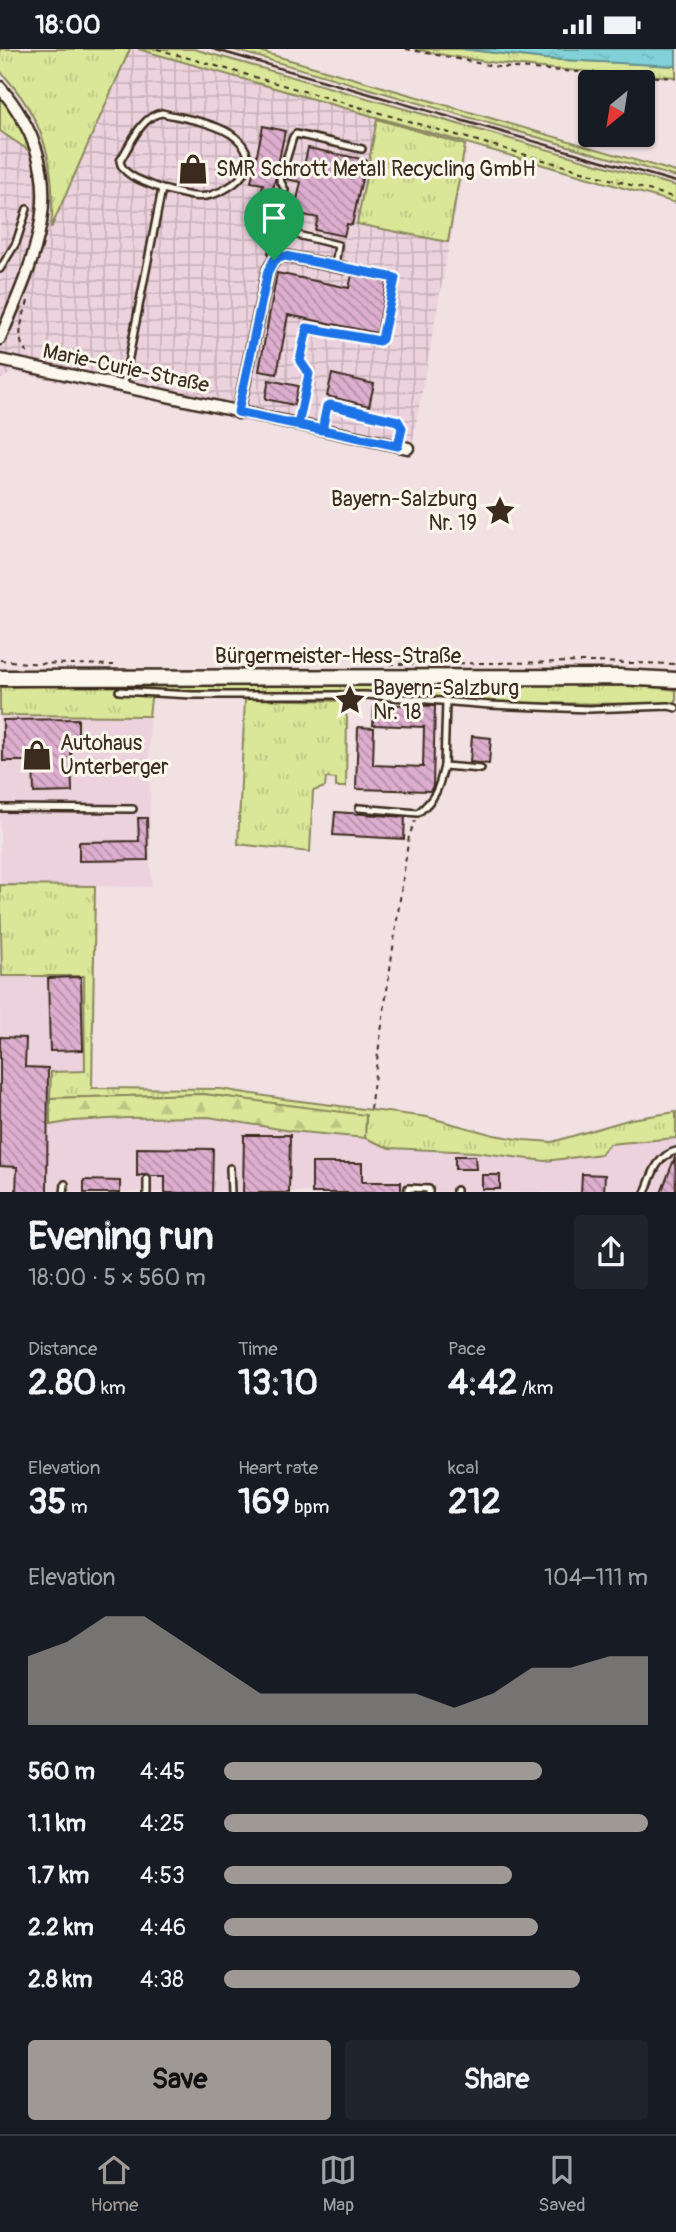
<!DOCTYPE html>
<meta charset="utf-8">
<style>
:root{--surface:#171b24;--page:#20242c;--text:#f1f3f6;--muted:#9ea1a6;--line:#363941;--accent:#9f9995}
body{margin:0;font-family:Pangolin,sans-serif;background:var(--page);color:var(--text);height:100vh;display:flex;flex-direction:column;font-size:26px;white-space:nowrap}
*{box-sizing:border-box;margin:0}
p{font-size:23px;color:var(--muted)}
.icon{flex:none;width:38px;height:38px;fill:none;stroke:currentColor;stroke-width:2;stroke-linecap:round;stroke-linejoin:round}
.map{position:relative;height:1143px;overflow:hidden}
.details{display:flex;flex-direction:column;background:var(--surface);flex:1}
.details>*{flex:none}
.needle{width:46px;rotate:210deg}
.tools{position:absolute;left:578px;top:21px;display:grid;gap:14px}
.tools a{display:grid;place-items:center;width:77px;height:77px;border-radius:7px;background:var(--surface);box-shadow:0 2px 5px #0004;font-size:35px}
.pin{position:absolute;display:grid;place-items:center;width:60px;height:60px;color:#fff;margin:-72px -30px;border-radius:50% 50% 50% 0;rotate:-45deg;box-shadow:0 0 7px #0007}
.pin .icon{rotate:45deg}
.round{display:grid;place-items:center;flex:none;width:74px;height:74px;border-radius:7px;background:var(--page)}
.head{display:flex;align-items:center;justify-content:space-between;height:119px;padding:0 28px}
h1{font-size:38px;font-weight:700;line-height:52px}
.stats{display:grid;grid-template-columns:repeat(3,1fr);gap:10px;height:119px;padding:7px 28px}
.stats div{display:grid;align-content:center}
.stats b{font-size:35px;font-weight:700}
.stats small{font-size:19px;font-weight:400}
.stats p{font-size:19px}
.chart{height:196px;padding:14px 28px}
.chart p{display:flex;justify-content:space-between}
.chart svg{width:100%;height:126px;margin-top:7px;fill:var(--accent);opacity:.7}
.button{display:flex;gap:14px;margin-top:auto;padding:14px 28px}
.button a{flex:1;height:80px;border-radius:7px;background:var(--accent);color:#111;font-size:28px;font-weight:700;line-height:80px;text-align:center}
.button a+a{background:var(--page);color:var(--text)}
ul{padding:0 28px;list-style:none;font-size:23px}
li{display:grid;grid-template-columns:112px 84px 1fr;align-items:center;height:52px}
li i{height:18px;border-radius:9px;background:var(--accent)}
.status{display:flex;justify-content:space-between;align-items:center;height:49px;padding:0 35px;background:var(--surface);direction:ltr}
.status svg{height:19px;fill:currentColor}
.dock{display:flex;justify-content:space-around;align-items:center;height:98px;border-top:2px solid var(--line);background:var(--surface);font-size:19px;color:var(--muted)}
.dock a{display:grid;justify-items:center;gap:4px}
.dock .active{color:var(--accent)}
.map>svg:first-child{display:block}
.built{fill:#ecd2dd}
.industrial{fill:url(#industrial-grid)}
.grass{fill:url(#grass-tufts);stroke:#8a885c;stroke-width:2}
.forest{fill:url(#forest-firs);stroke:#8a885c;stroke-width:2}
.water{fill:url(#water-ripples);stroke:#648f8e;stroke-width:2}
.building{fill:url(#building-back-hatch);stroke:#3b2a1e;stroke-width:2}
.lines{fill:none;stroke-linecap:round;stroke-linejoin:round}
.lane-casing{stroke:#3b2a1e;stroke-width:10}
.street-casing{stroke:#3b2a1e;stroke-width:15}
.secondary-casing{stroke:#3b2a1e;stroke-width:19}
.path{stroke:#3b2a1e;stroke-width:2;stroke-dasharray:5 5;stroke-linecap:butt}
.lane{stroke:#fbf7ec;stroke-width:5}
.street{stroke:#fbf7ec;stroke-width:10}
.secondary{stroke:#fbf7ec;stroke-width:14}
.rail{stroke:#3b2a1e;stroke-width:2.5}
.route-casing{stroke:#fff;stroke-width:14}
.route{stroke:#1a73e8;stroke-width:9}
.labels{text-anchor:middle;stroke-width:6;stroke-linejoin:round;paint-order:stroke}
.poi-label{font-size:21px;fill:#3b2a1e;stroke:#fbf7ec;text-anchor:start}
.street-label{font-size:21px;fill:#3b2a1e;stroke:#fbf7ec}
</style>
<div class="status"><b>18:00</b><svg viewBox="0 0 49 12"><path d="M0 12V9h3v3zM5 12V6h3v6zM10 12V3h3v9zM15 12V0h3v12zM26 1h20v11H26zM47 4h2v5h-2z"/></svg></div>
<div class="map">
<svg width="676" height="1144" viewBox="0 0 676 1144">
<defs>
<pattern id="industrial-grid" width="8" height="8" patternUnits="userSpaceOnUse" patternTransform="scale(1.75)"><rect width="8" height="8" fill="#ecd2dd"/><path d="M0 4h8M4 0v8" fill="none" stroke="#cbb4bd"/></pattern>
<pattern id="grass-tufts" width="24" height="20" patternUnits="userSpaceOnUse" patternTransform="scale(1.75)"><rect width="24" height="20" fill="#dae799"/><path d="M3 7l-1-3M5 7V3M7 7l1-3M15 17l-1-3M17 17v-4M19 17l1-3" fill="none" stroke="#bcc683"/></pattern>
<pattern id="forest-firs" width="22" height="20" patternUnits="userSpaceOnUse" patternTransform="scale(1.75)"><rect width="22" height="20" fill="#dae799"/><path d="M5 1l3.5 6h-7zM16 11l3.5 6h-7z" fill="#bcc683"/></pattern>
<pattern id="water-ripples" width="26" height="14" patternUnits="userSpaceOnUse" patternTransform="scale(1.75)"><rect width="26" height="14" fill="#80d2d8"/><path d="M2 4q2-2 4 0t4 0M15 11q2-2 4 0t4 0" fill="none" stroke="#70b4b9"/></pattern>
<pattern id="building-back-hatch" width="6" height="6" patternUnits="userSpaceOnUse" patternTransform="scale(1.75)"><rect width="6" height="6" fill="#ddaecf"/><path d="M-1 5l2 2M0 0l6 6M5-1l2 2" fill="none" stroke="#b48ea7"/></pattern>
</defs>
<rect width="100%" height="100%" fill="#f2e1e3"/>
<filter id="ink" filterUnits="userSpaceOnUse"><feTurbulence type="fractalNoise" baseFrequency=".0143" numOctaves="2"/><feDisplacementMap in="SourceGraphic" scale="14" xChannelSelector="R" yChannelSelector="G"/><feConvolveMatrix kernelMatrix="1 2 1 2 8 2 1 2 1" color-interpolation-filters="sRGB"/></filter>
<g filter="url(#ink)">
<g class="built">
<path d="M0,666l149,1 2,171 -151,-2z"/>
<path d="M0,921l2,6h82l1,96h-34l-1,53 23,-4 54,-3 82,-1 82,14 74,7 24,10 86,4 70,9 64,-17 67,-6v54h-676z"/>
</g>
<path class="industrial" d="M130,0h8l330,94 -58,313 -397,-84 -11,6 -2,3v-250l31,21 9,22 4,26 7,27z"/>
<g class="grass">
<path d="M0,0h130l-79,179c6,-63 -7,-110 -51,-157z"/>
<path d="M138,0h56l482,137v17z"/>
<path d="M231,0h21l424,123v5z"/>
<path d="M414,0h48l83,10 131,7v11c-88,-5 -175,-9 -262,-28z"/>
<path d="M0,45l17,24 14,34 -31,-21z"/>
<path d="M377,70l88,26 -17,97 -91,-18z"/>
<path d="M497,633l155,5 24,3v14l-180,-1 -67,-7 -68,-4 -116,2 -93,-4 -3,26 -149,-1v-28l113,-3z"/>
<path d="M245,650l98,2 4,17 -1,69h-10v-8l-10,-1 -1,9 -12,4 -3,61 -72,-8z"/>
<path d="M0,836l95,1 -3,202 129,1 63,10 143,18 67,18 30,5 28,2 79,-23 45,-7v26l-67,6 -8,10 -56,7 -70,-9 -86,-4 -24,-10 1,-22 -162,-22 -154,4 1,-26 34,-1 -1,-95h-82z"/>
</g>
<path class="forest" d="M203,1045l163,21 -1,23 -74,-7 -82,-14 -82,1 -54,3 -23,4v-27z"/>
<path class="water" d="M462,0h214v17l-131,-7z"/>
<g class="building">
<path d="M263,77l22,5 -16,78 -11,-2 5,-23 -12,-2z"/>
<path d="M308,99l58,12 -14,65 -5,-1 -3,12 -29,-6 3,-12 -24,-5 7,-31 -15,-3 3,-12 14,3z"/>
<path d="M277,224l72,15 3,-13 35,7 -10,51 -89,-18 -11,59 -18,-3z"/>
<path d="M332,325l42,10 -5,22 -42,-10z"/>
<path d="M269,331l29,6 -4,19 -29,-6z"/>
<path d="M374,655l61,2 -2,80 -3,5 -74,-2 2,-62 16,1 -1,37 50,2 1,-40 -51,-2z"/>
<path d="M78,670v30h-7l1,43 -38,1 -1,-32h-30v-41z"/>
<path d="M472,687l19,2 -2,26 -19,-2z"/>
<path d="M335,763l70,5 -1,22 -71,-4z"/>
<path d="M138,769h9l1,42 -69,1v-19l60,-1z"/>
<path d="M81,928l2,73 -33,1 -2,-73z"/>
<path d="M0,988l26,1 -1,29 23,1 -1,125h-31l1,-26 -17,-1z"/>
<path d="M244,1086h46l-1,58h-46z"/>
<path d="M137,1099l76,1 -1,44h-47v-17h-14l-3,-2 -11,2z"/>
<path d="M455,1107h20l1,13h-21z"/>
<path d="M675,1108l1,36h-15z"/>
<path d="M312,1114h50v19h39v11h-89z"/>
<path d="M582,1125l23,1 -1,18h-23z"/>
<rect x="482" y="1126" width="18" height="14"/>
<path d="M84,1131l36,1v12h-36z"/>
</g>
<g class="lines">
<g class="lane-casing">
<g id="lane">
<path d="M277,181l61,15 -3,21"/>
<path d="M274,211l-2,-6 13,-64 -5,-10 13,-43 3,-3 66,15"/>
<path d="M0,220l16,-26 11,-34"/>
<path d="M123,339l39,-199c15,3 34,11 49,6 28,-8 53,-34 24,-58 -17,-14 -52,-19 -73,-24 -20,2 -32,32 -42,48 2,16 29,22 42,28"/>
<path d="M298,376l10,-51 -8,-13 8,-33 66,13h5l3,-2 13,-61 -51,-10"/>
<path d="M322,381l7,-25 69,16 4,7 -4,18"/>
<path d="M119,642l73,4h174l124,10 99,4 80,-3 7,2"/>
<path d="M446,652l-2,65 37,3"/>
<path d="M0,759l133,1"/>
<path d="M359,759l59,5c18,-15 21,-25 26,-47"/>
<path d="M230,1119l1,25"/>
<path d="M456,1141v3"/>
<path d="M64,1144l1,-9"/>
<path d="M147,1144v-14"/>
<path d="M408,1144v-5l21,1v4"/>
<path d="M645,1144c7,-17 11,-37 31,-42"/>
</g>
</g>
<g class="street-casing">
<g id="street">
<path d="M0,38c73,88 40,159 0,252"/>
<path d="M0,311l408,88"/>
<path d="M238,364l30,-142c4,-9 7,-14 17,-15l59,12"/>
</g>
</g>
<g class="secondary-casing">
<path id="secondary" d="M0,629l619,-1 57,3"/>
</g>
<g class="path">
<path d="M157,0l519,149"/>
<path d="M406,0l92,18 178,11"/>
<path d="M28,252c-5,18 -16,41 3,55"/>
<path d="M0,611l28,3 86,2"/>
<path d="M389,615l201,-2 86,2"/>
<path d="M370,1060l39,-273 6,-15"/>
</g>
<use href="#lane" class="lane"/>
<use href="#street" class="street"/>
<use href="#secondary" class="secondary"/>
<path class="rail" d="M213,0l463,133"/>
</g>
</g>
<g class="lines" filter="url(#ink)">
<g class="route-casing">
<path id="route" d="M274,211l-6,11 -30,141 160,34 4,-18 -4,-7 -68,-16 -3,1 -5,24 -24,-5 11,-51 -9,-13 7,-33 72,13 3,-2 13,-61 -110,-22 -11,4"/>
</g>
<use href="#route" class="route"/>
</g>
<defs>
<g id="shop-bare" transform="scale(2.415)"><path d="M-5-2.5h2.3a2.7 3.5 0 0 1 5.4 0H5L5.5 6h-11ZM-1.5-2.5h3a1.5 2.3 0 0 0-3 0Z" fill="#3b2a1e" stroke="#fbf7ec" stroke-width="2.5" paint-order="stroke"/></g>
<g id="sight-bare" transform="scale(2.415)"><path d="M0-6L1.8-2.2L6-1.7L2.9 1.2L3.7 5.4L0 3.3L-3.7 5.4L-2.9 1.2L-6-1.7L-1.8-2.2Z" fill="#3b2a1e" stroke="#fbf7ec" stroke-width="2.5" paint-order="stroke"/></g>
</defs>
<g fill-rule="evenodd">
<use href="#shop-bare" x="193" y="120"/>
<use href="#sight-bare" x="500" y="462"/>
<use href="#sight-bare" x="350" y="651"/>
<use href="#shop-bare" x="37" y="706"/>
</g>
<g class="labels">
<g class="poi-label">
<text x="216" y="127">SMR Schrott Metall Recycling GmbH</text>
<text x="477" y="457" text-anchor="end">Bayern-Salzburg<tspan x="477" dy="24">Nr. 19</tspan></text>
<text x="373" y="646">Bayern-Salzburg<tspan x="373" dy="24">Nr. 18</tspan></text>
<text x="60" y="701">Autohaus<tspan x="60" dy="24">Unterberger</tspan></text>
</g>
<g class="street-label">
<text transform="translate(126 319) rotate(12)" y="7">Marie-Curie-Straße</text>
<text x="338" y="614">Bürgermeister-Hess-Straße</text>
</g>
</g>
</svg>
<div class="tools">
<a><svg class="needle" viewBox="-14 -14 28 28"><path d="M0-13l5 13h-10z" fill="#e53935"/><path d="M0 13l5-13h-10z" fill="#9ea1a6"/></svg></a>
</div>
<div class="pin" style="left:274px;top:211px;background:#1e9e55"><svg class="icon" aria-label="arrive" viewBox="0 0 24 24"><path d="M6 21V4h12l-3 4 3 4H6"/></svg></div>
</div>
<section class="details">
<div class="head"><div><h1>Evening run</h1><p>18:00 · 5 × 560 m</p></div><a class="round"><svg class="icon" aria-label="share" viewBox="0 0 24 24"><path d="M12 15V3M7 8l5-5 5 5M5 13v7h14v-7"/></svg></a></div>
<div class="stats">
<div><p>Distance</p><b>2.80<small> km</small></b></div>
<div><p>Time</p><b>13:10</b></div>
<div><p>Pace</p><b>4:42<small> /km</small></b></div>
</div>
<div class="stats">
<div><p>Elevation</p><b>35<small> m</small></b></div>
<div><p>Heart rate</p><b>169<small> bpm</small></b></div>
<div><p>kcal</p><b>212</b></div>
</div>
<div class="chart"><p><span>Elevation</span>104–111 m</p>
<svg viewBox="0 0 160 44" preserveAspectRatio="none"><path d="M0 44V20L10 15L20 6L30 6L40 15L50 24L60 33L70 33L80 33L90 33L100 33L110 38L120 33L130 24L140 24L150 20L160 20V44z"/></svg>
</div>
<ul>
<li><b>560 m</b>4:45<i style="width:75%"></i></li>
<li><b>1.1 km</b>4:25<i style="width:100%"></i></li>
<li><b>1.7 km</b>4:53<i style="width:68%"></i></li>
<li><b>2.2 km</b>4:46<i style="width:74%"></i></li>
<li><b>2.8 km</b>4:38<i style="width:84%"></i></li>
</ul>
<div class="button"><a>Save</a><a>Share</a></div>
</section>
<nav class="dock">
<a class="active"><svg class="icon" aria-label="home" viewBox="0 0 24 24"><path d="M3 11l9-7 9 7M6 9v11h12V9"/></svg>Home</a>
<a><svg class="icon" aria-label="map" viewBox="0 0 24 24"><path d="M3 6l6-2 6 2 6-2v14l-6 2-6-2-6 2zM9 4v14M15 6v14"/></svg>Map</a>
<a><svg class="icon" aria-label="saved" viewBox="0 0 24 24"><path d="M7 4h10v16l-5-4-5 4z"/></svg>Saved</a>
</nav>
